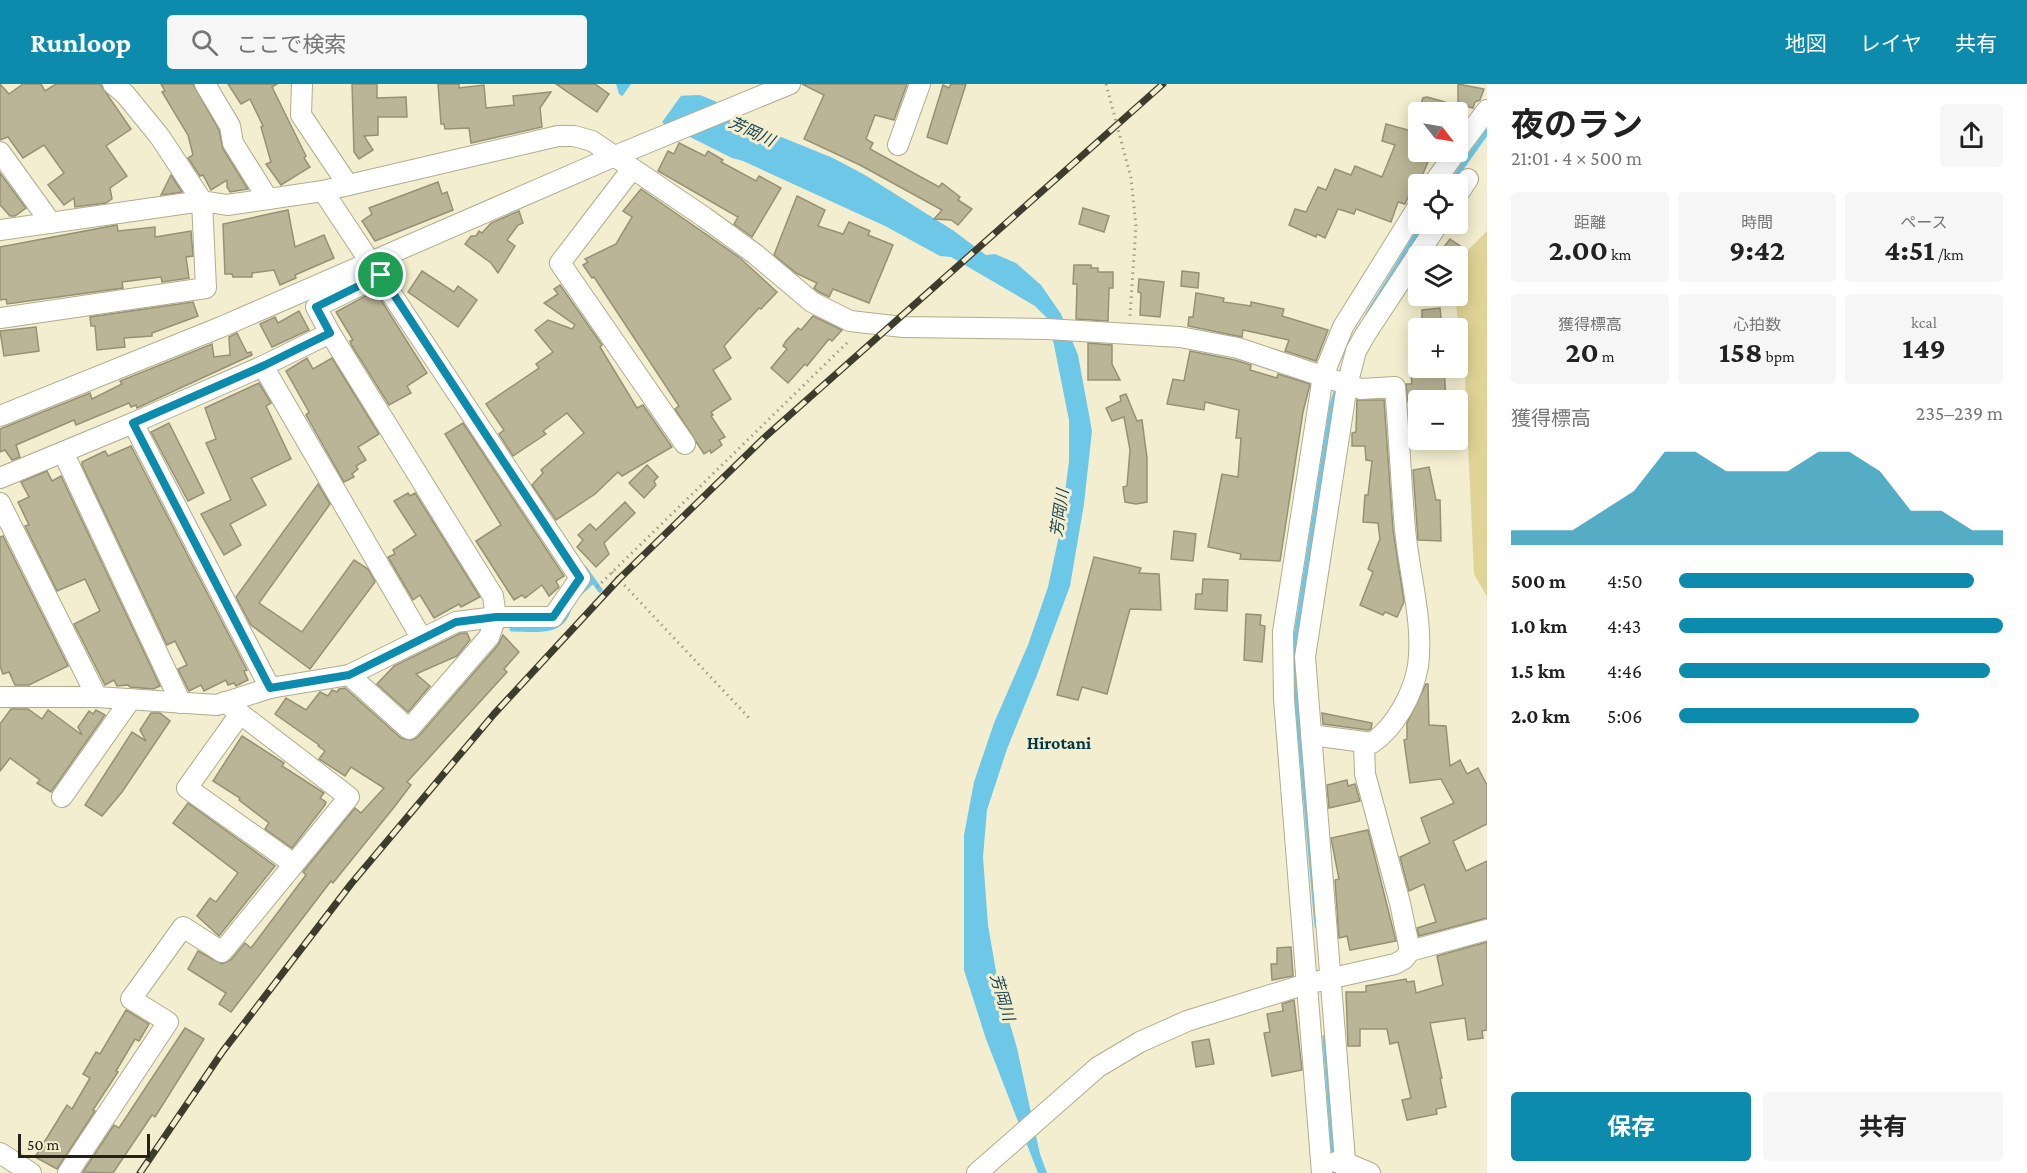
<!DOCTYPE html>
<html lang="ja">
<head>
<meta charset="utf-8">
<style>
	:root { --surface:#fff; --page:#f6f6f6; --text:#222; --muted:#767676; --accent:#0c8bac }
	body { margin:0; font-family:"Crimson Pro","Noto Sans JP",serif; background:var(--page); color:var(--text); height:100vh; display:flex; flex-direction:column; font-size:22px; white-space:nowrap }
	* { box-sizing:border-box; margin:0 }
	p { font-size:20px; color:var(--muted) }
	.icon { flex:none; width:33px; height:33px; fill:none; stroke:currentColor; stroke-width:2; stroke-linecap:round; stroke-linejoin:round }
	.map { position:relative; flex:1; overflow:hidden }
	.sheet { display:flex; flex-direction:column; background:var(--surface); width:540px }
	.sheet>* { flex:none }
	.needle { width:39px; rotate:121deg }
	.controls { position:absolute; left:1408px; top:18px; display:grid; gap:12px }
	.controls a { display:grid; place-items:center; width:60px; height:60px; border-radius:6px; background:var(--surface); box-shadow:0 3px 15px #0003; font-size:30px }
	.scale { position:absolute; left:18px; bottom:15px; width:132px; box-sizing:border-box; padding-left:6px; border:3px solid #242216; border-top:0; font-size:16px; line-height:21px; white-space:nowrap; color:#242216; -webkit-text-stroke:4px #f3eecf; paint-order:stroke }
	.pin { position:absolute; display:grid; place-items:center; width:51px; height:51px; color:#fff; margin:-26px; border:3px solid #fff; border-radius:50%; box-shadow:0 2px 6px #0007 }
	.round { display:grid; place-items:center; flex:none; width:63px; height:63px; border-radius:6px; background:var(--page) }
	.head { display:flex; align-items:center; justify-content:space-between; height:102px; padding:0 24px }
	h1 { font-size:33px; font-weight:700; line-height:45px }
	.figures { display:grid; grid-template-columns:repeat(3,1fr); gap:9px; height:102px; padding:6px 24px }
	.figures div { display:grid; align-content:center; border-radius:6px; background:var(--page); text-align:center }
	.figures b { font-size:30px; font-weight:700 }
	.figures small { font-size:16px; font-weight:400 }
	.figures p { font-size:16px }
	.chart { height:168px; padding:12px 24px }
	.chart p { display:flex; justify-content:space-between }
	.chart svg { width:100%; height:108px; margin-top:6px; fill:var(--accent); opacity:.7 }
	.button { display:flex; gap:12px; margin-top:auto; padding:12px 24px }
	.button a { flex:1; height:69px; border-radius:6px; background:var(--accent); color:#fff; font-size:24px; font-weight:700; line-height:69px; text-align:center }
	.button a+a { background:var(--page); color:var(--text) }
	ul { padding:0 24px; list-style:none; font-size:20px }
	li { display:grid; grid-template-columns:96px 72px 1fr; align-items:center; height:45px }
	li i { height:15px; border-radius:8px; background:var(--accent) }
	header { display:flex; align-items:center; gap:36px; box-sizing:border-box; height:84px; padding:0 30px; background:var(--accent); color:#fff }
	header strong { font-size:28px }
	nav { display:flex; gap:33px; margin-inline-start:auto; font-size:21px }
	.search { width:420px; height:54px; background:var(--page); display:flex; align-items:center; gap:15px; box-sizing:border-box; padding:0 21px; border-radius:6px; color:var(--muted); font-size:22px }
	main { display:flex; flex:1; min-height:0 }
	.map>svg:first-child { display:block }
	.green { fill:#dfd496 }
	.water { fill:#6dc8e7 }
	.pier { fill:#f3eecf }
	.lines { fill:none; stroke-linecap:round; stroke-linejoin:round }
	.stream { stroke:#6dc8e7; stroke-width:5 }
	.building { fill:#bab597; stroke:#969174; stroke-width:1.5 }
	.street-casing { stroke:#b1ac8e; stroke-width:22 }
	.path { stroke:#a19d86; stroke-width:3; stroke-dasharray:1.5 4.5; stroke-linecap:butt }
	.street { stroke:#fff; stroke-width:20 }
	.rail-casing { stroke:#3e3c2d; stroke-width:7 }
	.rail { stroke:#f3eecf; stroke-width:4.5; stroke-dasharray:14; stroke-linecap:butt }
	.route-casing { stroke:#fff; stroke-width:12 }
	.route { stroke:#0c8bac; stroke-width:8 }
	.labels { text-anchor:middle; stroke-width:6; stroke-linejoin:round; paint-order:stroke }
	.water-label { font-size:16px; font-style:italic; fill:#1b4452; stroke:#f3eecf }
	.quarter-label { font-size:18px; font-weight:bold; fill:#003848; stroke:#f3eecf }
</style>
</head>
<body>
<header>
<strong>Runloop</strong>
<div class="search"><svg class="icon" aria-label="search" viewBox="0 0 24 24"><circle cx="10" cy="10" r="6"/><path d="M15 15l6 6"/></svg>ここで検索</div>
<nav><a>地図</a><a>レイヤ</a><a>共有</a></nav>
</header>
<main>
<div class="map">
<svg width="1487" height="1089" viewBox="0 0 1487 1089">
	<rect width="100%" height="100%" fill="#f3eecf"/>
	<path class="green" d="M1487,147V513L1474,490L1465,294L1455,212H1458V176Z"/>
	<path class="water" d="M616,0H653L674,12L700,11L717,18L769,48L833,74L865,91L954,147L986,171L995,170L1016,179L1041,201L1061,230L1078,271L1092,347L1084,420L1070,502L1037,591L1007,665L987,726L983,773L988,841L998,899L1017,964L1040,1070L1047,1089H1038L986,955L964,886V751L974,698L994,639L1028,561L1048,503L1060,447L1069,377V336L1049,236L1035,222L951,173L940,172L885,142L743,77L732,74L666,41L619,10Z"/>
	<path class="pier" d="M631,0H659L675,9H683L660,41L621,14Z"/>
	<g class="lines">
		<g class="stream">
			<path d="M1450,100L1487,48"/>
			<path d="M1368,230L1423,140"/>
			<path d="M585,485L600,506"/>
			<path d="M579,510L593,497"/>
			<path d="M512,545C535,545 562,551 569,524"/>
			<path d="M1317,842L1293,572L1332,321L1338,301"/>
			<path d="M1325,953L1335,1089"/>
		</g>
	</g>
	<g class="building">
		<path d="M0,0L9,10L23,0H41L45,7L56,0H100L131,45L106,62L127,92L110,104L112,115L106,119L75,123L74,114L64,121L48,101L64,89L44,61L23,74L8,53L0,56Z"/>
		<path d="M161,0H193L219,46L223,65L248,105L230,108L227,103V96L211,106L203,91L200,92L188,74L193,71L188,51L162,8L165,7Z"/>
		<path d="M228,0H277L272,3L306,72L304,74L310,83L281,101L266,80L271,78L261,43L263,42L250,15L241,20Z"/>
		<path d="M352,0H377V14L406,13L407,33H378V51L364,52L373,66L359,75L354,68Z"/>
		<path d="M438,0H459V4L484,1L486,24L514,21L513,12L551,8L540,24L542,43L471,59L469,44L445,45L444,40H441Z"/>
		<path d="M556,0H595L609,10L597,28Z"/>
		<path d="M802,0H907L894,36L875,31L866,55L873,59L870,65L939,103L942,99L960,113L958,116L972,125L958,141L951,136L934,135L942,126L860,81L804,55L824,11Z"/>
		<path d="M951,0H966L947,60L927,53L943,1L949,4Z"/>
		<path d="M1458,0L1484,5L1480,16L1475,18L1473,24L1458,20Z"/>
		<path d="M1427,13L1462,23L1466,25L1465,28H1418L1423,14Z"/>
		<path d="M1386,40L1419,49V74L1428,78L1422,92L1418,91L1405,120L1398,118L1391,138L1356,125L1354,130L1338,125L1325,154L1317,150L1316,153L1289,141L1295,125L1306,128L1318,103L1326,106L1335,85L1351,91L1355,82L1382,93L1395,61L1382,57Z"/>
		<path d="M679,59L705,72L708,67L723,76L721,78L756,97L759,92L781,104L752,153L734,140L738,133L658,87L668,67L674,70Z"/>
		<path d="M0,89L26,124L15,132H10L0,121Z"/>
		<path d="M171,91L182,108L161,111Z"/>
		<path d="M438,98L442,110L447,108L453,126L375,157L362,137L372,130L369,124Z"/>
		<path d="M641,105L740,174L777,208L761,225L759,224L724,262L731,274L713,286L731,315L711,328L713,331L711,332L725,353L719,356L722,361L711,369L710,366L704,370L675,325L679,322L594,193L592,194L583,181L588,178L585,175L616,160L632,133L623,127Z"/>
		<path d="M797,112L825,126L818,142L843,150L849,138L870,147L868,151L893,161L869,219L833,205L829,213L819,208L814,204L817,199L796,189L774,171Z"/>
		<path d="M1083,124L1109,132L1104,148L1079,140Z"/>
		<path d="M288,126L295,163L324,151L334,174L295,191L296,194L280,201L274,186L252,189V193H233L232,190H225L223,140Z"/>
		<path d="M519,127L523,139L518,141L507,156L515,162L498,189L491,179L465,160L471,152H476L479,147L482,149L491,139Z"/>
		<path d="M117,141L118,147L155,143V153L191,147L193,172L186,173L189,194L162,198L161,193L122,198L123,204L7,220L6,215L0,216V163Z"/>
		<path d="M1450,155L1463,164L1457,172H1437Z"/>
		<path d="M1074,181H1091V184H1098V188H1113V204H1109L1108,237L1076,235L1077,200H1073Z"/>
		<path d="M422,187L454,208L458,202L477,216L458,243L408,208Z"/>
		<path d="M1182,187L1199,189L1198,204L1181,202Z"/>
		<path d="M1139,195L1164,198L1160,233L1140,231L1141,209L1138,208Z"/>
		<path d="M560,201L602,261L600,263L637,324L643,321L672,363L622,392L618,388L595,410L556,436L532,401L543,389L541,386L584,349L567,329L543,347L546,350L513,372L499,350L504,346L486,320L539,284L536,280L553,268L535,246L548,236L572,245L575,241L544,219L558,210L554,205Z"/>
		<path d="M1196,209L1224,214L1223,218L1251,222V218L1284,225L1282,232L1328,246L1316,277L1285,267L1289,256L1243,246L1242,253L1188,242L1189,233H1193Z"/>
		<path d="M369,210L379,213L427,289L407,302L411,309L389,321L352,262L350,257L353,256L336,228Z"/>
		<path d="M193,218L198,232L152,249V252L124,254L125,263L97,266L95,242H91L90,233Z"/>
		<path d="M1440,224L1442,244H1422V226Z"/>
		<path d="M299,227L309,246L272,263L260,240L275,233L278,239Z"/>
		<path d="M813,232L842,246L832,257L829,255L807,282L805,280L788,299L771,284L787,265L783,262L786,257L798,244L801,246Z"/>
		<path d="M36,243L39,267L4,272L0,247Z"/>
		<path d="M237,249L247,269L251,268L252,271L137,324L136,321L131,323L129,319L76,341L74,336L16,361L20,373L12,376L5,366L0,368V345L90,309L92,315L122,300L120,297L212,260L214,273L230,271L229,253Z"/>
		<path d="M1088,259L1112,261V280L1120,296H1088Z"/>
		<path d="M1190,267L1235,276L1251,281L1250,286L1277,294L1278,290L1310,300L1303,328L1280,477L1240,475L1241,470L1208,463L1222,390L1238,393L1241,354H1236L1239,326L1205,318L1204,326L1167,320L1173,295L1184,297Z"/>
		<path d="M307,274L313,285L332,274L379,350L358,363L366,376L356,382L358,385L352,390L354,393L344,398L306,331L309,328L286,287Z"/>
		<path d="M1410,284H1444L1446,316L1408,318L1406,300H1412Z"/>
		<path d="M259,299L271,319L266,322L291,375L251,394L266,421L230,440L241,461L224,471L201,430L231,416L206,359L216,355L205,324Z"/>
		<path d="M1126,310L1137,337L1142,336L1147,374V418L1136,420L1125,418L1123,403L1127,402L1130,366L1124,333L1112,337L1106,324L1121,317L1120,312Z"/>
		<path d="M1357,316H1384L1393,446L1404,518L1397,533L1385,528L1383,531L1360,521L1373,488L1368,485L1380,455L1378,439L1363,438L1365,411H1368L1372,377L1366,376L1365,362H1352V349L1356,348Z"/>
		<path d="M169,339L204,409L188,417L151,348Z"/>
		<path d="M463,339L564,492L556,497L559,503L549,512L542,501L525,514L522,511L514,516L476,457L501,441L445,350Z"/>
		<path d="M131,362L247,586L244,587L248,596L236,602L234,599L228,601L226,596L204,607L201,601L189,607L178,585L187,581L175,557L167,561L82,381V378L105,367L108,372Z"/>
		<path d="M647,381L658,393L654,397L656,401L644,414L629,399Z"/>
		<path d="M1429,383L1436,416H1440L1441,457L1418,456L1413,386Z"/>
		<path d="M47,387L52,397L61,392L160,602L153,605L130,603L128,601L117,602L114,596L105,601L74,540L100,527L85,495L57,507L25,442L29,441L18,418L29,413L21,398Z"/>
		<path d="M318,400L330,420L259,519L302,548L354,476L368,485L375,498L310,585L251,541L236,513Z"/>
		<path d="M408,409L410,412L415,409L480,513L461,523L459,520L434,534L420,511L413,516L388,473L395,470L393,466L416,451L394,417Z"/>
		<path d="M625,418L635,429L604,459L609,470L596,483L577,463L583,456L578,451L590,440L596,446Z"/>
		<path d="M1174,447L1196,450L1193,477L1171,475Z"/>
		<path d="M3,452L68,582L29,601H15L9,588L3,590L0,582V453Z"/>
		<path d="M1094,473L1141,484L1139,489L1159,490L1161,526L1130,525L1107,610L1082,603L1078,616L1057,611Z"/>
		<path d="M1203,495L1228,496L1227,527L1195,525L1196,510H1202Z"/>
		<path d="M1246,530L1261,531L1260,541L1265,542L1262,578L1244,576Z"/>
		<path d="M461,549H467L470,556L457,572L416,590L430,602L408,628L377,600L394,582Z"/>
		<path d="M503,551L519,568L504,585L507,588L407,698L411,701L395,722L333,799L331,797L231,928L219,920L226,909L188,885L198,867L222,880L231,876L245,859L251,864L306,791L303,788L355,724L361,729L384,704L351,683L345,692L319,675L325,667L318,662L319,661L275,630L286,614L306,626L320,608L328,612L332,606L337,608L339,605L345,604L401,654L412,656L418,653L498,561Z"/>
		<path d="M1426,600H1428L1429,641L1446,642L1450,682L1460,676L1467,690L1478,684L1487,701V740L1453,757L1466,787L1487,777V834L1419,852L1417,844L1436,838L1424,800L1409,807L1400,773L1430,759L1421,734L1454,719L1441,695L1410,699L1404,656L1407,655V639Z"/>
		<path d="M11,625H28L42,635L48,626L82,651L78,643L89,627L93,630L96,626L105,631L51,708L37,699L40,696L10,674L0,687V640Z"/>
		<path d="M151,629H160L170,637L122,708L102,732L85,721L132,648L146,657L140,646Z"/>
		<path d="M1322,629L1372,639L1371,645L1368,646L1323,640Z"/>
		<path d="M242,652L284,679L282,682L324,709L320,714L326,718L325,721L292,764L265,745L269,739L239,716L240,714L213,697Z"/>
		<path d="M1347,696L1348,702L1355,700L1360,717L1329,724L1327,701Z"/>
		<path d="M188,719L275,782L219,852L197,832L210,814L216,818L238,789L173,739Z"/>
		<path d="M1368,746L1396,857L1350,866L1347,852L1339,854L1335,796L1339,795L1331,754Z"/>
		<path d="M1487,858V946L1482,947L1483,954L1468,956L1465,934L1430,939L1442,994H1440L1446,1023L1436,1025L1437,1030L1407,1036L1402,1016L1411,1014L1398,958L1390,960L1387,945H1360V962H1348L1346,908H1366V902L1406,895L1407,898L1414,897L1416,909L1443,901L1437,872Z"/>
		<path d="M1291,863L1293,892L1272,896L1271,880H1277V864Z"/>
		<path d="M1294,916L1302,986L1272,992L1264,949L1270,948L1267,930L1283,927L1282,920Z"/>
		<path d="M126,926L149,940L139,957L135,955L116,987L118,988L93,1026L95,1027L57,1085L35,1073L67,1021L72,1025L90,994L83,990L96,968L100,970Z"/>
		<path d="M185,944L204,955L155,1033L152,1031L113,1089L83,1088L114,1041L119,1044Z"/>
		<path d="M1209,955L1214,980L1196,983L1192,958Z"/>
	</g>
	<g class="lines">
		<g class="street-casing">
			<g id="street">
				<path d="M205,0L230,42L233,59L268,115"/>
				<path d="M302,0L301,31L348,101"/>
				<path d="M898,61L920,0"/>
				<path d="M1458,65L1487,26"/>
				<path d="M0,68L51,139"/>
				<path d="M632,85L560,179L685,360"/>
				<path d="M1433,100L1456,68"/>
				<path d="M1458,110L1468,95"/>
				<path d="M0,146L202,117L227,121L323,107L558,52H574L592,57L704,133L755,170L812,218L850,237L903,243L1047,245L1180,253L1238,264L1361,305L1395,303C1399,350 1401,398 1405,445C1409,489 1424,539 1418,582C1413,611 1395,643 1372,659L1311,651"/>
				<path d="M0,234L206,204L202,117L160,53L125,10L113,0"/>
				<path d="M330,249L493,512L496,533L489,553L409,645L349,591"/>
				<path d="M263,282L422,555"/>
				<path d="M0,332L221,243L615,72L790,0"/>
				<path d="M133,339L263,282L330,249L316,223L381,191"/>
				<path d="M63,368L181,619"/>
				<path d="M0,394L133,339L270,604L217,621L97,613H0"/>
				<path d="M0,419L97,613"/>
				<path d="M270,604L349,591L456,538L496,533H553L580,494L323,107"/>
				<path d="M240,630L187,704L294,780"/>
				<path d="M62,713L131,615"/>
				<path d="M1410,867L1487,846"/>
				<path d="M0,1069L31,1089"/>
				<path d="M1336,1078L1346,1079L1370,1089"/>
				<path d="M68,1089L168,938L131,915L183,843L222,868L349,713L225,618"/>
				<path d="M977,1089L1098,983L1140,958L1187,937L1306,900L1395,880L1404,875L1410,867L1400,819L1365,690L1364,660"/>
				<path d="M1322,1089L1284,615L1283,548L1323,292L1343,243L1419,121"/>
				<path d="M1346,1089L1305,573L1347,301L1356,267L1365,251L1438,140"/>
			</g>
		</g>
		<g class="path">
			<path d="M1106,0L1131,94L1136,142L1130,232"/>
			<path d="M612,488L751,636"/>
			<path d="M597,503L850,256"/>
		</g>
		<use href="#street" class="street"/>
		<g class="rail-casing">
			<path id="rail" d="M140,1089L223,967L351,800L494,630L619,495L764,354L1163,0"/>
		</g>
		<use href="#rail" class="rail"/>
	</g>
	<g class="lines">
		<g class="route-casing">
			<path id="route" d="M381,191L580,494L553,533H496L456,538L349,591L270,604L133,339L263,282L330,249L316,223Z"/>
		</g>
		<use href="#route" class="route"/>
	</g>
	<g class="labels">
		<g class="water-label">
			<text transform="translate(752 47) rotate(25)" y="6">芳岡川</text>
			<text transform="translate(1059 429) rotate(-82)" y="6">芳岡川</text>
			<text transform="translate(1003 913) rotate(73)" y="6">芳岡川</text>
		</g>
		<g class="quarter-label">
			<text x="1059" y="665">Hirotani</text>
		</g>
	</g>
</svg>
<div class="controls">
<a><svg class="needle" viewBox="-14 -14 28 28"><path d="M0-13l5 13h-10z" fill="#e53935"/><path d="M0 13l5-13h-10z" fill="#767676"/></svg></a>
<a><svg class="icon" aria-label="locate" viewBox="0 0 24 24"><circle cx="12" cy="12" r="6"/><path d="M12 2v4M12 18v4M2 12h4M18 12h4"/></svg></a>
<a><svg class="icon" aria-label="layers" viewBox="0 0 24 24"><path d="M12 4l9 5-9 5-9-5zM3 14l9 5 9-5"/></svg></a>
<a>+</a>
<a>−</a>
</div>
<div class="scale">50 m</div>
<div class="pin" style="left:381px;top:191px;background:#1e9e55"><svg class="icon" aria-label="arrive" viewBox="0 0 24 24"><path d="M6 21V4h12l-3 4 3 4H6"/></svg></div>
</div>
<section class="sheet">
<div class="head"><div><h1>夜のラン</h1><p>21:01 · 4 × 500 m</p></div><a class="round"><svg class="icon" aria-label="share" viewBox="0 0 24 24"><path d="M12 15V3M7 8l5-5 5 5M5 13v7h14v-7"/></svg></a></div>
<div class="figures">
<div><p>距離</p><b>2.00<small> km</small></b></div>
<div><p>時間</p><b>9:42</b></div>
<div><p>ペース</p><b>4:51<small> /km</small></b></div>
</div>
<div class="figures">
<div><p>獲得標高</p><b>20<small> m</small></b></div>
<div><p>心拍数</p><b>158<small> bpm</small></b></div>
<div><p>kcal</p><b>149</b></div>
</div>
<div class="chart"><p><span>獲得標高</span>235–239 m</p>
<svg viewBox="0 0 160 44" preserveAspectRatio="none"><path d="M0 44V38L10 38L20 38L30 30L40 22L50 6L60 6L70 14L80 14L90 14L100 6L110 6L120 14L130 30L140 30L150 38L160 38V44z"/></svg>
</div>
<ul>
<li><b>500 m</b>4:50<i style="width:91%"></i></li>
<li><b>1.0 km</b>4:43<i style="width:100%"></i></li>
<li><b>1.5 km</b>4:46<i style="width:96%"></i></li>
<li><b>2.0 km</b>5:06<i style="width:74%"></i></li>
</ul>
<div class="button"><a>保存</a><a>共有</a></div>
</section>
</main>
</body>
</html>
